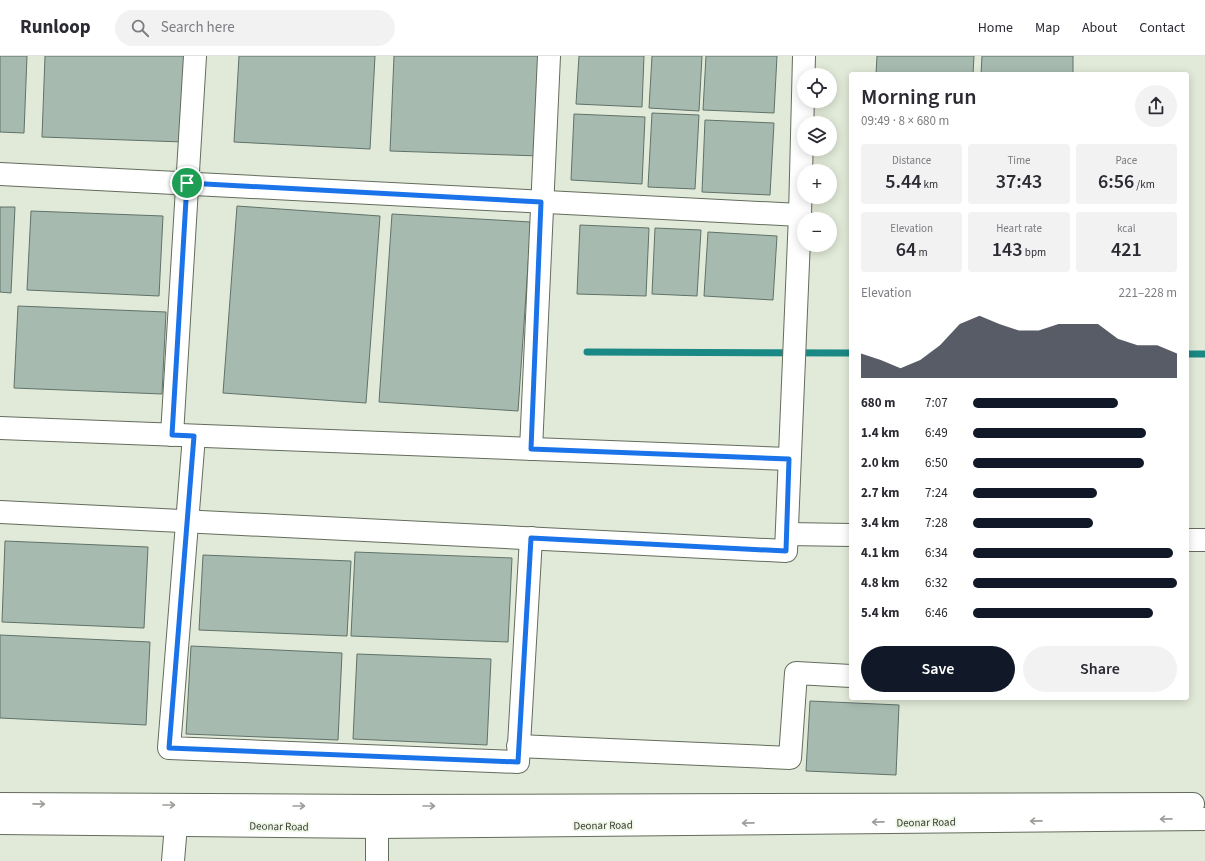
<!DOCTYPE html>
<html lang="en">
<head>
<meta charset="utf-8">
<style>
	:root { --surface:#fff; --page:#f2f2f3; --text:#2b2b33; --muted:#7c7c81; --line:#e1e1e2; --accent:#111827 }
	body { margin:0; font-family:"Source Sans 3",sans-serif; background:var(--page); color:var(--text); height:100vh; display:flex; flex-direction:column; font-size:15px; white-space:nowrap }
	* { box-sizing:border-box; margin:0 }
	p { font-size:13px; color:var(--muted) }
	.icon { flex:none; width:22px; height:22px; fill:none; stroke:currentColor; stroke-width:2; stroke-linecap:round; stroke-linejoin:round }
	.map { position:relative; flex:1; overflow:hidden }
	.details { position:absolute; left:849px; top:16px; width:340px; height:628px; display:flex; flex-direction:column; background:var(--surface); border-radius:4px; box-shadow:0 2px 10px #0003 }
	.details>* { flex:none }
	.controls { position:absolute; left:797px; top:12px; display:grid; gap:8px }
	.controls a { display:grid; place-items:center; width:40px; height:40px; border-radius:50%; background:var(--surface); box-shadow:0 2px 10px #0003; font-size:20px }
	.pin { position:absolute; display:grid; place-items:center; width:34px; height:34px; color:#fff; margin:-17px; border:2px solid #fff; border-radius:50%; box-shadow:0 1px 4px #0007 }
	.round { display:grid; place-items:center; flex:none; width:42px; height:42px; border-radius:21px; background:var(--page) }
	.overview { display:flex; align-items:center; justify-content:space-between; height:68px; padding:0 12px }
	h1 { font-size:22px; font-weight:600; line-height:30px }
	.metrics { display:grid; grid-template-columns:repeat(3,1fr); gap:6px; height:68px; padding:4px 12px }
	.metrics div { display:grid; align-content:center; border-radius:4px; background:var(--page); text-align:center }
	.metrics b { font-size:20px; font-weight:600 }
	.metrics small { font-size:11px; font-weight:400 }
	.metrics p { font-size:11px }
	.chart { height:112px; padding:8px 12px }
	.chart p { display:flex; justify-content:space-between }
	.chart svg { width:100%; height:72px; margin-top:4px; fill:var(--accent); opacity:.7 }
	.button { display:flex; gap:8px; margin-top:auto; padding:8px 12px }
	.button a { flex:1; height:46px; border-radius:24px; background:var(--accent); color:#fff; font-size:16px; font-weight:600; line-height:46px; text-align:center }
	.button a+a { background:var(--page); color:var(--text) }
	ul { padding:0 12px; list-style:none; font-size:13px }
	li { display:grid; grid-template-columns:64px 48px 1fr; align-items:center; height:30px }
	li i { height:10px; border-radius:5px; background:var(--accent) }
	header { display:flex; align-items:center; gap:24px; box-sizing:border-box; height:56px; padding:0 20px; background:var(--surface); border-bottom:1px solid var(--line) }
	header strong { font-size:19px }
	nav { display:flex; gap:22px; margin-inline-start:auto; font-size:14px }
	.search { width:280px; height:36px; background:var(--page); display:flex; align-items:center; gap:10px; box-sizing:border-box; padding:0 14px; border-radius:22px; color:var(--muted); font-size:15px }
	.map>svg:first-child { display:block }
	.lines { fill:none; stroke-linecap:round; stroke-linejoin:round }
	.stream { stroke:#1a8884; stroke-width:7 }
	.building { fill:#a7bab0; stroke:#607268 }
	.minor-casing { stroke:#646c5c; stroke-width:24 }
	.minor { stroke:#fff; stroke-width:22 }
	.oneway { stroke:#9c9e9a }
	.route-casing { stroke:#fff; stroke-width:8 }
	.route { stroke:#1a73e8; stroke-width:5 }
	.labels { text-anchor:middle; stroke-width:3.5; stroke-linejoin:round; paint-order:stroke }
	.street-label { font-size:11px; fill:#393c35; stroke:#eef7e5 }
</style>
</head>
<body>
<header>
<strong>Runloop</strong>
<div class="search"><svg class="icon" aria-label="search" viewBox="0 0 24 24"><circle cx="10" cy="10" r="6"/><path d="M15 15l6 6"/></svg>Search here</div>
<nav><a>Home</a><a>Map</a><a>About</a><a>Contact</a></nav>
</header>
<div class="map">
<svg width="1205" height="805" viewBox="0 0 1205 805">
	<rect width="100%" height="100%" fill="#e1ead8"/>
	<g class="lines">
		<g class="stream">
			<path d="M587,296L851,297"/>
			<path d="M1187,298H1205"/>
		</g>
	</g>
	<g class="building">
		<path d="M0,0H27L24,77L0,76Z"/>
		<path d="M45,0H187L183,86L42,81Z"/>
		<path d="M239,0H375L370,93L234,86Z"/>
		<path d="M394,0H544L540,100L390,95Z"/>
		<path d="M579,0H644L642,51L576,48Z"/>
		<path d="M652,0H702L699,55L649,52Z"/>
		<path d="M706,0H777L774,57L703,54Z"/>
		<path d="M877,0H974L973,18H876Z"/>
		<path d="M982,0H1073V18H981Z"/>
		<path d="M652,57L699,59L695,133L648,131Z"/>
		<path d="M574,58L645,61L642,128L571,124Z"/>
		<path d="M705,64L774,67L770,139L702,136Z"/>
		<path d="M237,150L380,160L366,347L223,337Z"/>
		<path d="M0,151H15L11,237L0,236Z"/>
		<path d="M31,155L163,160L159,240L27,234Z"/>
		<path d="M392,158L531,166L518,355L379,346Z"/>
		<path d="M580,169L649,172L646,240L577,238Z"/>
		<path d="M655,172L701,174L697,240L652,238Z"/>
		<path d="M708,176L777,180L773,244L704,240Z"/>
		<path d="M18,250L166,256L162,338L14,332Z"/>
		<path d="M5,485L148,491L144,572L2,566Z"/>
		<path d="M355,496L512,502L508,586L351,580Z"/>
		<path d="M203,499L351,505L347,580L199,574Z"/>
		<path d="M0,579L150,586L146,669L0,662Z"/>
		<path d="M191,590L342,597L338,684L186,678Z"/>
		<path d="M357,598L491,603L487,689L353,683Z"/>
		<path d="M810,645L899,649L896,719L806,715Z"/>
	</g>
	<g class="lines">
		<g class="minor-casing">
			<g id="minor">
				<path d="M0,118L800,159"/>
				<path d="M0,372L789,403"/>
				<path d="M172,379L195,0"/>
				<path d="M194,380L169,692L518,706L531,482"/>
				<path d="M531,393L549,0"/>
				<path d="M0,456L786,495L800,159L804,0"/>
				<path d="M787,478L851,479"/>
				<path d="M1187,484H1205"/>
				<path d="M518,690L790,702L796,617L851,620"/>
				<path d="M0,748L377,750L1193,748"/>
				<path d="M377,756V805"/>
				<path d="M0,767L377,771L1205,763"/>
				<path d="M173,805L176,769"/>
			</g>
		</g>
		<use href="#minor" class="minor"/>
	</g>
	<defs><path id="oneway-shaft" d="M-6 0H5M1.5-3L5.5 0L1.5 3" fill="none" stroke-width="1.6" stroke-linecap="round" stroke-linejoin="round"/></defs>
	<g class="oneway">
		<use href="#oneway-shaft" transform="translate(39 748) rotate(1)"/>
		<use href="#oneway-shaft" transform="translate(169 749)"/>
		<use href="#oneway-shaft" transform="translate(299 750)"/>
		<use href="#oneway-shaft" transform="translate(429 750)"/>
		<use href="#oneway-shaft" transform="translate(1166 763) rotate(179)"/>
		<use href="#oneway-shaft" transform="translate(1036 765) rotate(179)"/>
		<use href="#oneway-shaft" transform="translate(878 766) rotate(179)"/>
		<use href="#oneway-shaft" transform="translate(748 767) rotate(179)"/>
	</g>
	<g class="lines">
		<g class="route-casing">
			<path id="route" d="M187,127L541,146L531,393L789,403L786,495L531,482L518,706L169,692L194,380L172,379Z"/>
		</g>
		<use href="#route" class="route"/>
	</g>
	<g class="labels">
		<g class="street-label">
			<text transform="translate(926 766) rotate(-1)" y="4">Deonar Road</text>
			<text transform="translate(603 769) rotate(-1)" y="4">Deonar Road</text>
			<text transform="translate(279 770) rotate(1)" y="4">Deonar Road</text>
		</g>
	</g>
</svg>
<div class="controls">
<a><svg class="icon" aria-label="locate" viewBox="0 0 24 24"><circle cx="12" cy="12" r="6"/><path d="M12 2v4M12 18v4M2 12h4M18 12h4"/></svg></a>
<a><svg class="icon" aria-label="layers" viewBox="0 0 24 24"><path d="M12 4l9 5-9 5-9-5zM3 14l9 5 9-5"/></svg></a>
<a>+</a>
<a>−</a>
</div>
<div class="pin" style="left:187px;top:127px;background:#1e9e55"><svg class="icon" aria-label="arrive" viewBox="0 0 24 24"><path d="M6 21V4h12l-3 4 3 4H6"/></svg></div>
<section class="details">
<div class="overview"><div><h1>Morning run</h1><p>09:49 · 8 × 680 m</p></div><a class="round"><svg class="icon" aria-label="share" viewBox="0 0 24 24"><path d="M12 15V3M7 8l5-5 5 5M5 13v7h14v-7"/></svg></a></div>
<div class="metrics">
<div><p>Distance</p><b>5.44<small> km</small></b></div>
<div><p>Time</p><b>37:43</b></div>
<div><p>Pace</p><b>6:56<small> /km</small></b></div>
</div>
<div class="metrics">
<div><p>Elevation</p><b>64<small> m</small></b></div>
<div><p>Heart rate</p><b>143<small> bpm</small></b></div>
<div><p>kcal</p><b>421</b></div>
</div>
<div class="chart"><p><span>Elevation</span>221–228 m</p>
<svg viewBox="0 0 160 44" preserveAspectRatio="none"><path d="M0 44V29L10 33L20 38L30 33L40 24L50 11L60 6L70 11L80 15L90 15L100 11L110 11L120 11L130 20L140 24L150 24L160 29V44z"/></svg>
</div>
<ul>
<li><b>680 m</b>7:07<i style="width:71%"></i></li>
<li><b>1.4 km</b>6:49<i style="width:85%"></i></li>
<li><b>2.0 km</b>6:50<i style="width:84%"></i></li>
<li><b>2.7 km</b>7:24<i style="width:61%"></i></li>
<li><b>3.4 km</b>7:28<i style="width:59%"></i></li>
<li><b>4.1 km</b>6:34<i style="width:98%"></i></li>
<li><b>4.8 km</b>6:32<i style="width:100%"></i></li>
<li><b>5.4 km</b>6:46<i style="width:88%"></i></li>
</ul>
<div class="button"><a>Save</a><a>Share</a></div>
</section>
</div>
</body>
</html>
